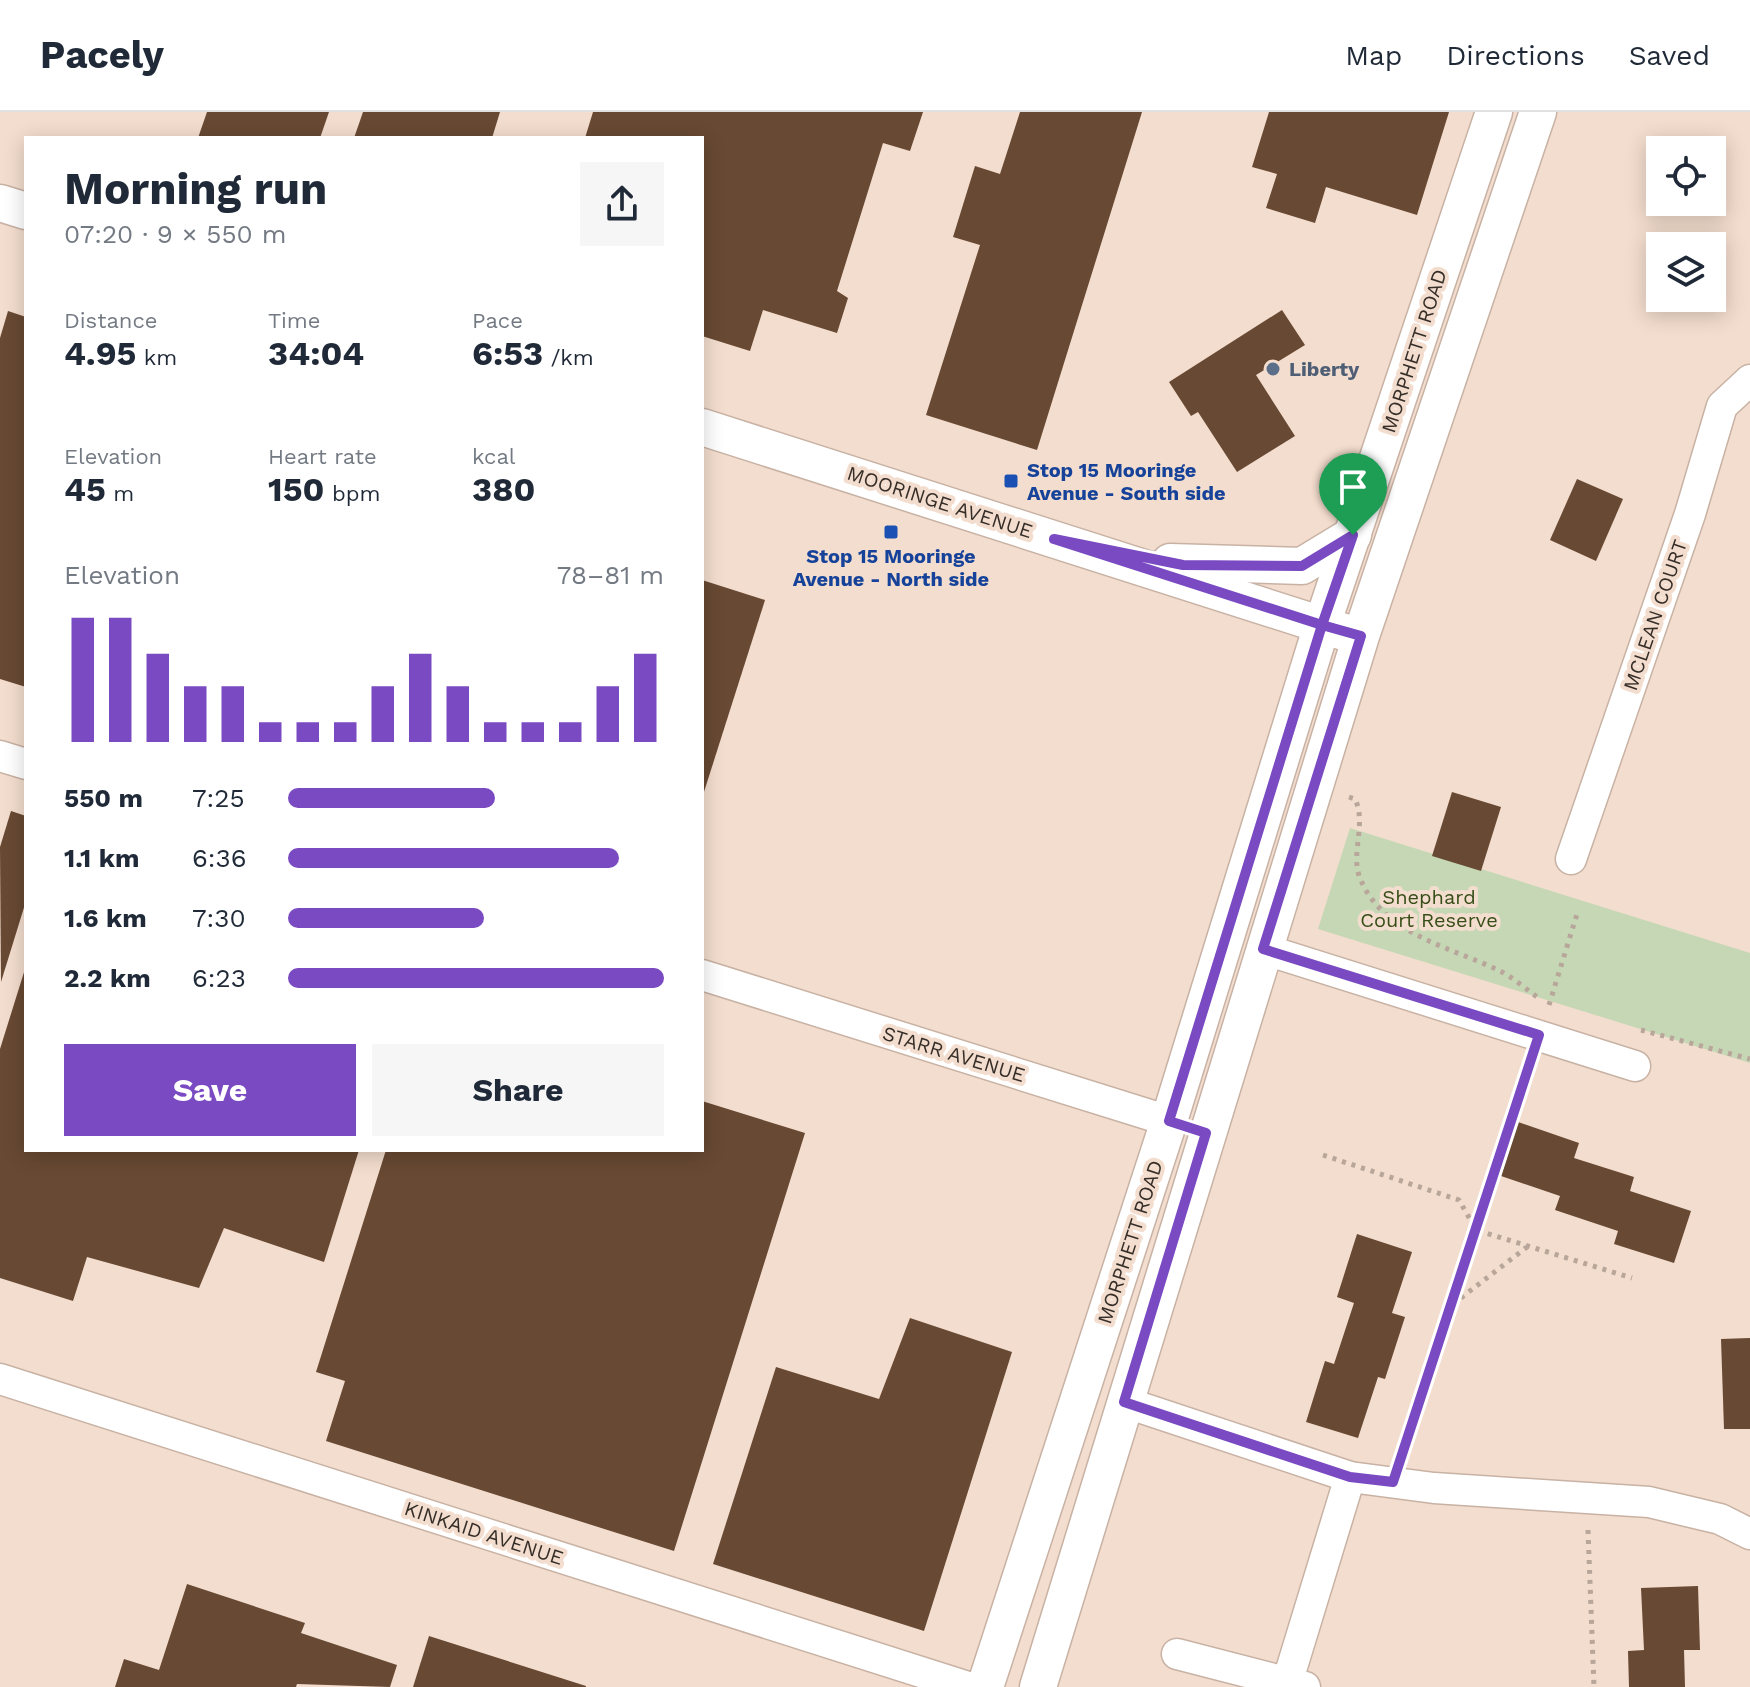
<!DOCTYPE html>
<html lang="en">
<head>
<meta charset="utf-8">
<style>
	:root { --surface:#fff; --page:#f6f6f7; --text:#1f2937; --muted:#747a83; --line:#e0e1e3; --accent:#794ac2 }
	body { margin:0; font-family:"Work Sans",sans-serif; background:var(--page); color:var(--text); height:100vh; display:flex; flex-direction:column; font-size:30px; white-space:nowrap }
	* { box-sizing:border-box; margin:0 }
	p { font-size:26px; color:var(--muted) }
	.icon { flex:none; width:44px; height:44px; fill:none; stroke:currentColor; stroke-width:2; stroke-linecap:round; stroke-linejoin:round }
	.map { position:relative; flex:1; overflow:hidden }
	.panel { position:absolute; left:24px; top:24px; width:680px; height:1016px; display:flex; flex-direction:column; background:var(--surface); border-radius:0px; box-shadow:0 4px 20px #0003 }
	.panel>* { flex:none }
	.tools { position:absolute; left:1646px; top:24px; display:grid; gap:16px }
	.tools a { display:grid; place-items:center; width:80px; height:80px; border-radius:0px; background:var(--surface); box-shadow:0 4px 20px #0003; font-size:40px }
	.pin { position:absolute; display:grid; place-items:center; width:68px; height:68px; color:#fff; margin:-82px -34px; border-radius:50% 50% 50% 0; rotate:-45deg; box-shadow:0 0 8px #0007 }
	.pin .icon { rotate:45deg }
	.round { display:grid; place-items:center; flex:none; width:84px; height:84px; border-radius:0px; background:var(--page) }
	.summary { display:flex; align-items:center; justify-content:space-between; height:136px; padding:0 40px }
	h1 { font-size:44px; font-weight:700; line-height:60px }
	.figures { display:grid; grid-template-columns:repeat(3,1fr); gap:12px; height:136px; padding:8px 40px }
	.figures div { display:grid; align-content:center }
	.figures b { font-size:34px; font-weight:700 }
	.figures small { font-size:22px; font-weight:400 }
	.figures p { font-size:22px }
	.chart { height:224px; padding:16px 40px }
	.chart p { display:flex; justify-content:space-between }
	.chart svg { width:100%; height:144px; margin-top:8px; stroke:var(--accent); stroke-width:6 }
	.button { display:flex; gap:16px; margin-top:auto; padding:16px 40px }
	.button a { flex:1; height:92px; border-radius:0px; background:var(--accent); color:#fff; font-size:32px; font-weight:700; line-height:92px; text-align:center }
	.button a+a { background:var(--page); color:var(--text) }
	ul { padding:0 40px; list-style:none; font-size:26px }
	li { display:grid; grid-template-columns:128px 96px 1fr; align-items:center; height:60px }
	li i { height:20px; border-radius:10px; background:var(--accent) }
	header { display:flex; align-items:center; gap:48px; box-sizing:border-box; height:112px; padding:0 40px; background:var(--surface); border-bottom:2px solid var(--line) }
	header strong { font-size:38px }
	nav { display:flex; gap:44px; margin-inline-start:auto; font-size:28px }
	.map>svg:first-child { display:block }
	.green { fill:#c6d7b5 }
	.building { fill:#684933 }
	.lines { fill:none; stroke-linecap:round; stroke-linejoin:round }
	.minor-casing { stroke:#c8b2a4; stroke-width:33 }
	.tertiary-casing { stroke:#c8b2a4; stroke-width:39 }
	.path { stroke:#b8a69a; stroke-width:5; stroke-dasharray:4 6; stroke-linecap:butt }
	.minor { stroke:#fff; stroke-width:30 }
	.tertiary { stroke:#fff; stroke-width:36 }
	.route-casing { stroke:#fff; stroke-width:16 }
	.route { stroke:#794ac2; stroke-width:10 }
	.service-dot { fill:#5c6f8a; stroke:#f3ddce; stroke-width:3 }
	.transit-dot { fill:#1a4fb4; stroke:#f3ddce; stroke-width:3 }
	.labels { text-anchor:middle; stroke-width:8; stroke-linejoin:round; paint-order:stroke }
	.street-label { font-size:20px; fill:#352d27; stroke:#f3ddce }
	.service-label { font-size:20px; font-weight:bold; fill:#4e5e75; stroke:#f3ddce; text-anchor:start }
	.transit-label { font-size:20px; font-weight:bold; fill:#164399; stroke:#f3ddce; text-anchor:start }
	.park-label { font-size:20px; fill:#364d17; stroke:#f3ddce }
</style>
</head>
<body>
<header>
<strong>Pacely</strong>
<nav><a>Map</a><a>Directions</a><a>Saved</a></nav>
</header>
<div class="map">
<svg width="1750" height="1575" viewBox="0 0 1750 1575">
	<rect width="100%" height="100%" fill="#f3ddce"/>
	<path class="green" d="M1350,716L1750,841V951L1318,817Z"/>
	<g class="building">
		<path d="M207,0H329L320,26H198Z"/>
		<path d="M363,0H500L492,26H354Z"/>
		<path d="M593,0H923L910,39L883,31L837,179L848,186L837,221L763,198L750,239L702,224V26H585Z"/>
		<path d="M1020,0H1142L1037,338L926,303L980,133L953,125L975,54L1000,62Z"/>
		<path d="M1269,0H1449L1417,103L1326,75L1315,111L1266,96L1277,62L1252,55Z"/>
		<path d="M1282,198L1305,233L1256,263L1295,324L1237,360L1198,300L1191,304L1169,270Z"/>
		<path d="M8,199L26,205V575L0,567V226Z"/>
		<path d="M1577,367L1623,387L1596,449L1550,428Z"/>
		<path d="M702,468L765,488L703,683H702Z"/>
		<path d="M1452,680L1501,695L1481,759L1432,744Z"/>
		<path d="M11,699L26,704V789L1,870L0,735Z"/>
		<path d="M25,857L26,1038H359L324,1150L224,1116L199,1176L87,1145L73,1189L0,1166V937Z"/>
		<path d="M702,989L805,1021L674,1439L326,1329L345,1269L316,1260L386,1038H702Z"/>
		<path d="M1518,1010L1579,1031L1574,1046L1634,1065L1630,1079L1691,1099L1674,1151L1614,1132L1618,1119L1555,1098L1560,1084L1501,1064Z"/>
		<path d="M1357,1122L1412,1140L1392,1201L1405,1205L1385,1267L1378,1265L1358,1326L1306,1310L1325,1249L1334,1252L1354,1191L1337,1185Z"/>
		<path d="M910,1206L1012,1240L924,1519L713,1452L776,1255L879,1287Z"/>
		<path d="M1750,1226V1317H1724L1721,1227Z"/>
		<path d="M187,1472L305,1511L301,1521L397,1553L390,1575L297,1572L296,1575H115L124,1547L159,1558Z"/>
		<path d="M1698,1474L1700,1538H1684L1685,1575H1629L1628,1539L1644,1538L1641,1476Z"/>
		<path d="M429,1524L586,1574V1575H413Z"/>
	</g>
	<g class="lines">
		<g class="minor-casing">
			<g id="minor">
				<path d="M0,644L26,652"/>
				<path d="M1571,747L1690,402L1722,294L1750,268"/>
				<path d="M1263,837L1635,954"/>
				<path d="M702,863L1169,1009"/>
				<path d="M0,1267L968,1575"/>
				<path d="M1124,1290L1350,1365L1434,1376L1649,1390L1720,1407L1750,1422"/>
				<path d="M1177,1542L1305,1575"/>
				<path d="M1288,1568L1350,1365"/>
			</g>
		</g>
		<g class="tertiary-casing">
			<g id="tertiary">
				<path d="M0,91L26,99"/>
				<path d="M702,315L1344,520"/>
				<path d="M1170,450L1302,454L1353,423"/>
				<path d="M985,1575L1169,1009L1322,513L1494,0"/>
				<path d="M1038,1575L1361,524L1538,0"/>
			</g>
		</g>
		<g class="path">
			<path d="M1349,685L1355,687C1367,712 1350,742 1360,766C1382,822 1451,835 1500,859C1514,866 1527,878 1540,887"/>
			<path d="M1549,893L1577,802"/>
			<path d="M1641,918L1750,947"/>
			<path d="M1323,1043L1459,1088L1476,1118L1632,1166"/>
			<path d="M1453,1192L1527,1135"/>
			<path d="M1402,1341L1529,956"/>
			<path d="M1588,1418L1594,1575"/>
		</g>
		<use href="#minor" class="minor"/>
		<use href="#tertiary" class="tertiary"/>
	</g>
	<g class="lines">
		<g class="route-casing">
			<path id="route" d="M1353,423L1302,454L1183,453L1054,427L1322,513L1169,1009L1206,1021L1124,1290L1350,1365L1393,1370L1539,923L1263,837L1361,524L1322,513L1353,423"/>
		</g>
		<use href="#route" class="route"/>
	</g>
	<circle class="service-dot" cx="1273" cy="257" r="8"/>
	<g class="transit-dot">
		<rect x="1003" y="361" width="16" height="16" rx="4"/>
		<rect x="883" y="412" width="16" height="16" rx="4"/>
	</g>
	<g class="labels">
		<g class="street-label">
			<text transform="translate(1414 239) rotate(-72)" y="7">MORPHETT ROAD</text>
			<text transform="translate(940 390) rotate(18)" y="7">MOORINGE AVENUE</text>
			<text transform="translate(1655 503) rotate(-71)" y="7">MCLEAN COURT</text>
			<text transform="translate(954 942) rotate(17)" y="7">STARR AVENUE</text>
			<text transform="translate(1130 1130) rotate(-72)" y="7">MORPHETT ROAD</text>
			<text transform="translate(484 1421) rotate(18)" y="7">KINKAID AVENUE</text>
		</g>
		<g class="service-label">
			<text x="1289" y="264">Liberty</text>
		</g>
		<g class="transit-label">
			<text x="1027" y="365">Stop 15 Mooringe<tspan x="1027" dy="23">Avenue - South side</tspan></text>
			<text x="891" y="451" text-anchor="middle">Stop 15 Mooringe<tspan x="891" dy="23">Avenue - North side</tspan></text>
		</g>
		<g class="park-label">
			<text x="1429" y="792">Shephard<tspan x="1429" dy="23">Court Reserve</tspan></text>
		</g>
	</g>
</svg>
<div class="tools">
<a><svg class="icon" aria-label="locate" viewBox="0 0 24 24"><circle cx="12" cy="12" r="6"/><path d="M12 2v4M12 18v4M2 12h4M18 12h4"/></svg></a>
<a><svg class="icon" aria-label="layers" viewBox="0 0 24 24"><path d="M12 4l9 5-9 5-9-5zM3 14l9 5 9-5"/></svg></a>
</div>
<div class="pin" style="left:1353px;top:423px;background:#1e9e55"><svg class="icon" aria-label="arrive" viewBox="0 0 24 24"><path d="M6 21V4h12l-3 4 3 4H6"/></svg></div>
<section class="panel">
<div class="summary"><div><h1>Morning run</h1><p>07:20 · 9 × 550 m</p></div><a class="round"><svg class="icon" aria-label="share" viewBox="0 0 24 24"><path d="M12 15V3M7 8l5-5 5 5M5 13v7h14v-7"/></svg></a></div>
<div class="figures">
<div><p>Distance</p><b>4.95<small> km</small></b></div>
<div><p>Time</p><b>34:04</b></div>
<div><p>Pace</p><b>6:53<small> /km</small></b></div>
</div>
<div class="figures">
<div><p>Elevation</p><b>45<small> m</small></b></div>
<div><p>Heart rate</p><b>150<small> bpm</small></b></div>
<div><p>kcal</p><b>380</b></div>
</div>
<div class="chart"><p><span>Elevation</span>78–81 m</p>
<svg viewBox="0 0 160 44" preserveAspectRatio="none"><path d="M5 44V6M15 44V6M25 44V17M35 44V27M45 44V27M55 44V38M65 44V38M75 44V38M85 44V27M95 44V17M105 44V27M115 44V38M125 44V38M135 44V38M145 44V27M155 44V17"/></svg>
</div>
<ul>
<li><b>550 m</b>7:25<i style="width:55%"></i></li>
<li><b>1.1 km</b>6:36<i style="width:88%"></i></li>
<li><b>1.6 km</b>7:30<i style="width:52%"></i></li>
<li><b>2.2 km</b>6:23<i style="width:100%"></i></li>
</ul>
<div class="button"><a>Save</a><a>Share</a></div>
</section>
</div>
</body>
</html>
